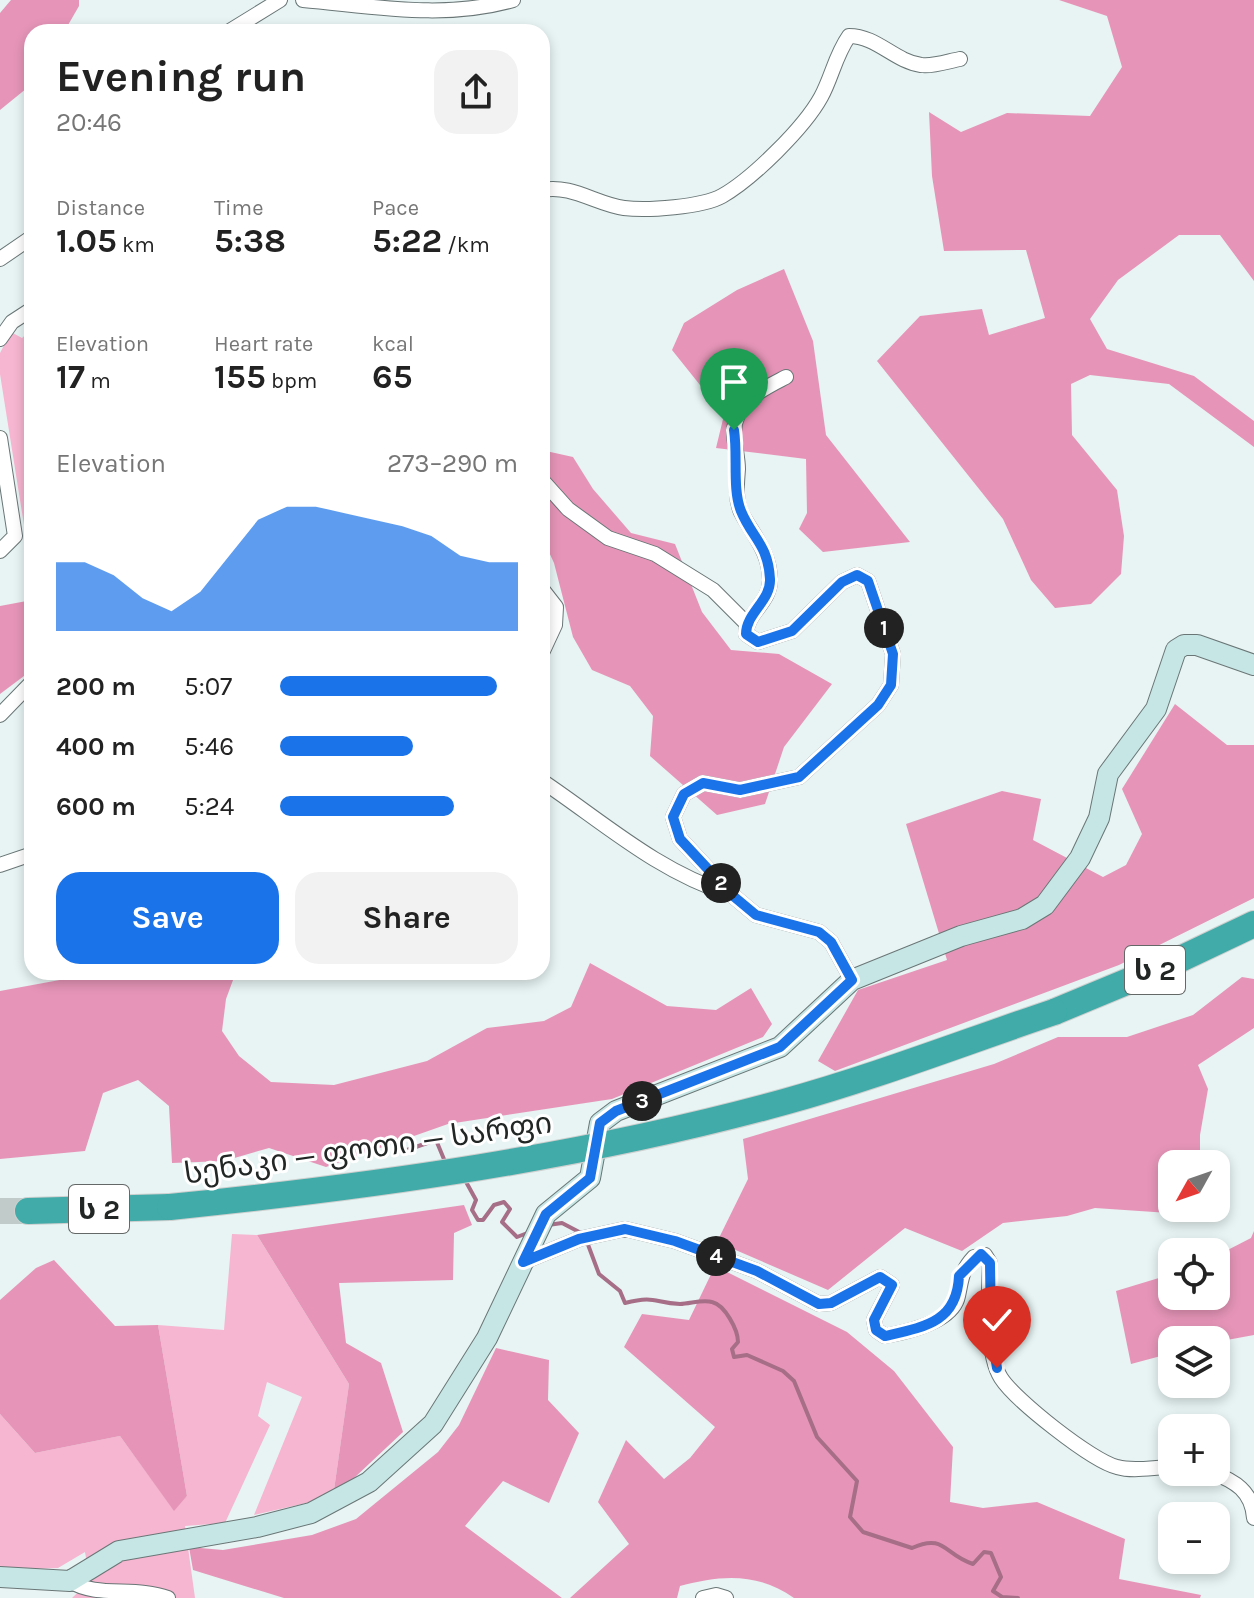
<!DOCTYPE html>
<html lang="en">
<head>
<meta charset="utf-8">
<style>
	:root { --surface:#fff; --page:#f2f2f2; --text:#222; --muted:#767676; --accent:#1a73e8 }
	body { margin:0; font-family:Karla,"Noto Sans Georgian",sans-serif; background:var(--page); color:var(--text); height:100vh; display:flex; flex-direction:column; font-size:30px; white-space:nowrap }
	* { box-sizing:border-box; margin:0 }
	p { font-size:26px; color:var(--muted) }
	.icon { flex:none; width:44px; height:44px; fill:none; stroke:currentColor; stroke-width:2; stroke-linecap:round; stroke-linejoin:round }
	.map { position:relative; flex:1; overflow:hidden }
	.panel { position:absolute; left:24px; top:24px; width:526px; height:956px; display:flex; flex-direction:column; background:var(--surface); border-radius:24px; box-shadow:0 4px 12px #0003 }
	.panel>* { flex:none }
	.needle { width:52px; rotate:230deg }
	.fabs { position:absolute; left:1158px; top:1150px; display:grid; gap:16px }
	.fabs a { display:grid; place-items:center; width:72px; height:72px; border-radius:16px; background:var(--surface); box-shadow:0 4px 12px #0003; font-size:40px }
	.pin { position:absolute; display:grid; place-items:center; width:68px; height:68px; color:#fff; margin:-82px -34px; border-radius:50% 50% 50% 0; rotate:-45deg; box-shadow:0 0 8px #0007 }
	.pin .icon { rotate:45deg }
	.km { position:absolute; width:40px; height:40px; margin:-20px; border-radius:50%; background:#222; color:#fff; font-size:22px; line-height:40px; text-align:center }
	.round { display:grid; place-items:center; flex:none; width:84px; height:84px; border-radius:24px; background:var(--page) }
	.summary { display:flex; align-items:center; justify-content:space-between; height:136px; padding:0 32px }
	h1 { font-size:44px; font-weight:700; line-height:60px }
	.metrics { display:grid; grid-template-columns:repeat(3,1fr); gap:12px; height:136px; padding:8px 32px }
	.metrics div { display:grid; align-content:center }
	.metrics b { font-size:34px; font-weight:700 }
	.metrics small { font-size:22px; font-weight:400 }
	.metrics p { font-size:22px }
	.chart { height:224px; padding:16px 32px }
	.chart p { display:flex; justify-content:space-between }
	.chart svg { width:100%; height:144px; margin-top:8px; fill:var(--accent); opacity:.7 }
	.button { display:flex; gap:16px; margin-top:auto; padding:16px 32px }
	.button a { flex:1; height:92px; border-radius:24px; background:var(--accent); color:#fff; font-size:32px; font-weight:700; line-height:92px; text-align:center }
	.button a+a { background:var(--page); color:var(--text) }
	ul { padding:0 32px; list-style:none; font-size:26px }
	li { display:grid; grid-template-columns:128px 96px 1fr; align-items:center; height:60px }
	li i { height:20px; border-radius:10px; background:var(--accent) }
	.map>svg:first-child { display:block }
	.green { fill:#f6b5d0 }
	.forest { fill:#e695b8 }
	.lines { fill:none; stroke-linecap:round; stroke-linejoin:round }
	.stream { stroke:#a66e87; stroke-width:4 }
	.highway-tunnel { stroke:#c0cbca; stroke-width:26; stroke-dasharray:26 13; stroke-linecap:butt }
	.street-casing { stroke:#6a7676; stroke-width:16 }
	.secondary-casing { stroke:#6a7676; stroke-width:22 }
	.highway-casing { stroke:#cecfcf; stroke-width:28 }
	.street { stroke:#fff; stroke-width:14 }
	.secondary { stroke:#c6e6e5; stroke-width:20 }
	.highway { stroke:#40aba8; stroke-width:26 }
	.highway-bridge-casing { stroke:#cecfcf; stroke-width:28; stroke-linecap:butt }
	.highway-bridge { stroke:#40aba8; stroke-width:26 }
	.route-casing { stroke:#fff; stroke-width:16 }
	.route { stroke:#1a73e8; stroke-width:10 }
	.labels { text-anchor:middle; stroke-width:6; stroke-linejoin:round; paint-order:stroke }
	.shield { fill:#fff; stroke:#646867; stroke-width:2 }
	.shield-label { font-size:28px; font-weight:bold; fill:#222726 }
	.street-label { font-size:30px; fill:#222726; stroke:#fff }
</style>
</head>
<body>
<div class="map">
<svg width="1254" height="1598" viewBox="0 0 1254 1598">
	<rect width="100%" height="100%" fill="#e7f4f3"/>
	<g class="green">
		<path d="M32,329V547L27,544L0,374V353L11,332L22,338Z"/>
		<path d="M232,1234L257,1235L349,1384L334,1490L315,1501L254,1515L302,1397L267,1382L258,1416L270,1425L225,1523L185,1526L195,1598H72L90,1581L85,1552L58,1568L0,1570V1414L35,1453L120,1436L174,1510L187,1496L158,1325L224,1330Z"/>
	</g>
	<g class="forest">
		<path d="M11,0H79V6L64,32H32V84L0,110V13Z"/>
		<path d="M1059,0H1254V281L1220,235H1179L1118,280L1090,319L1107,349L1194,376L1254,421V447L1169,384L1090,375L1071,384L1072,435L1117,490L1124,536L1121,574L1091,604L1055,608L1031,580L1003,519L877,361L920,316L982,309L989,335L1045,318L1026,250L944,251L932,176L929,112L961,132L1007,113L1090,116L1122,67L1107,16Z"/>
		<path d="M784,269L813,341L826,435L910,542L823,552L799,529L807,513L806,459L716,448L724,415L672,350L684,323L737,290Z"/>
		<path d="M546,451L573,457L593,489L631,533L675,544L702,612L731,650L779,654L832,684L784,747L765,804L717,815L650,756L653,716L630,686L592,670L573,637L554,563L542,537V461Z"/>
		<path d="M32,600V670L0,694V606Z"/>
		<path d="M1175,704L1227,745H1254V898L1119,965L835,1071L818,1061L858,990L947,960L906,824L1002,791L1041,799L1033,840L1103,877L1126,865L1142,834L1122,789Z"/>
		<path d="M590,963L667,1006L716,1010L751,988L772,1024L763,1037L612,1099L448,1124L326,1167L269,1148L224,1161L172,1163L169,1106L138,1080L103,1093L85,1151L0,1159V991L103,972H236L226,999L222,1031L239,1056L271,1082L334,1085L427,1061L487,1028L544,1021L571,1007Z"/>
		<path d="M1242,977L1254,979V1028L1198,1065L1208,1089L1200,1135V1164H1172V1208H1176L1169,1213L1095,1208L1067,1216L1003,1223L962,1251L905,1228L828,1290L717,1242L748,1179L743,1139L994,1064L1058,1037H1127L1193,1015Z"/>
		<path d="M464,1205L472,1225L454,1233L453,1280L339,1283L346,1343L381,1363L403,1432L353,1479L334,1490L349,1384L257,1235Z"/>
		<path d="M1254,1231V1335L1216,1342L1172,1340V1353L1131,1364L1116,1291L1172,1274V1296H1216V1256L1251,1238Z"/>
		<path d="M54,1260L115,1326L158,1325L187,1496L174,1511L120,1436L35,1453L0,1414V1300L36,1268Z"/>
		<path d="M715,1266L847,1332L894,1371L953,1447L950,1502L983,1508L1037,1502L1125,1539L1119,1579L1201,1595L1200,1598H794C757,1572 721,1575 680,1586L677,1598H570L629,1544L598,1502L626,1440L664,1479L690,1458L715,1427L624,1347L642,1314L689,1320Z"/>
		<path d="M496,1348L549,1360L548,1400L579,1433L549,1503L503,1481L465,1526L562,1598H284L193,1570L189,1547L223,1550L312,1535L356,1519L438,1452L459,1425Z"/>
	</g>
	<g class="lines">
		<g class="stream">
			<path d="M404,1151L436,1140L446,1164"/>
			<path d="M465,1180L476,1200L472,1210L478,1220H483L494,1205L504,1202L510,1209L502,1222L517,1237L530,1232"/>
			<path d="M548,1225L562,1223L583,1234"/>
			<path d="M587,1242L599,1274L620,1291L625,1303C656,1295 654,1303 680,1304C690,1304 702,1299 712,1302C725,1305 738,1330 738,1342L732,1349L734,1357L747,1355L783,1371L794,1381L817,1437L857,1481L850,1517L863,1532L912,1548C945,1533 944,1555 973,1564L984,1552L991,1553L1001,1577L993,1591L1002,1597L1018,1598"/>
		</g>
		<path class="highway-tunnel" d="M0,1211H28"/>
		<g class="street-casing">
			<g id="street">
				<path d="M303,0C373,6 444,20 513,0"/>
				<path d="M228,32L280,0"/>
				<path d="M542,190C571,184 596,204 624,208C647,211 702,207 722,196C752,179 804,128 821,97C832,77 835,56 849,36C877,36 894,61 921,65C932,67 949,61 960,59"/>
				<path d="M0,259L32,237"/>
				<path d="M0,339L12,322L32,309"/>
				<path d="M786,377C763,389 735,401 734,432C734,444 738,457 738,469C737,483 735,498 741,512C753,536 769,550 770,579C771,602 746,613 746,634L758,642L792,631L842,582L857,575L868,581L893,654L891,685L878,705L799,777L740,790L703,783L684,794L673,817L680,839L732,895L756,915L819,932L831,942L852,980"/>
				<path d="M0,438L15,536L0,551"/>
				<path d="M542,480L568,509L608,538L655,554L713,590L746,623"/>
				<path d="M542,589L556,607L555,625L542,653"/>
				<path d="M0,715L32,682"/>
				<path d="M542,781C603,822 657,871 729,894"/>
				<path d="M0,865L32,854"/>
				<path d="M523,1262L579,1239L625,1229L675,1241L757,1271L819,1304L831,1303L880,1277L892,1285L874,1320L876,1330L885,1336C907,1332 953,1322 958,1296C962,1278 961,1271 974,1257L985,1255L990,1263C989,1292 985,1353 1001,1378C1015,1400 1092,1461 1117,1467C1134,1472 1154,1467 1172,1467"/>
				<path d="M1211,1472C1235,1481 1252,1491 1254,1518"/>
				<path d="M70,1581C96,1598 135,1586 168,1598"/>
				<path d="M703,1598L716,1595L726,1598"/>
			</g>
		</g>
		<g class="secondary-casing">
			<path id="secondary" d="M0,1577L70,1581L119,1551L257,1527L311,1513L369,1482L433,1424L487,1338L546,1214L590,1178L600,1123L616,1111L780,1047L852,980L961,936L1022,919L1045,905L1080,858L1099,818L1108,774L1156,709L1176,650L1184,645H1197L1254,665"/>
		</g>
		<g class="highway-casing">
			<g id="highway">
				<path d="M1054,1012L1172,963L1254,924"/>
				<path d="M28,1211L170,1207"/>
			</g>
		</g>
		<use href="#street" class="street"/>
		<use href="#secondary" class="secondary"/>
		<use href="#highway" class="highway"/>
		<g class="highway-bridge-casing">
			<path id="highway-bridge" d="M170,1207C377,1186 584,1157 784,1102C875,1077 965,1042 1054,1012"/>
		</g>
		<use href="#highway-bridge" class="highway-bridge"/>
	</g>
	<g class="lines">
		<g class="route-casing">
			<path id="route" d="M734,430C738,455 732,489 741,511C752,538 768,544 770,579C771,601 746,613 746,634L758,642L792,631L842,582L857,575L868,581L893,654L891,685L878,705L799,777L740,790L703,783L684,794L673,817L680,839L732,895L756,915L819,932L831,942L852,980L780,1047L616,1111L600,1123L590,1178L546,1214L523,1262L579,1239L625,1229L675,1241L757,1271L819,1304L831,1303L880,1277L892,1285L874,1320L876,1330L885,1336C925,1327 957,1322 959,1276L981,1254L990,1263L991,1331L997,1368"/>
		</g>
		<use href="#route" class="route"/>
	</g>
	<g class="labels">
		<g class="shield">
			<rect x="1125" y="946" width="60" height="48" rx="6"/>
			<rect x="69" y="1185" width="60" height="48" rx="6"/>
		</g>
		<g class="shield-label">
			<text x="1155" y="980">ს 2</text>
			<text x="99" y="1219">ს 2</text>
		</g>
		<g class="street-label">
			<text transform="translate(368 1148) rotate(-8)" y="10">სენაკი — ფოთი — სარფი</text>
		</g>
	</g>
</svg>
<div class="fabs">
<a><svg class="needle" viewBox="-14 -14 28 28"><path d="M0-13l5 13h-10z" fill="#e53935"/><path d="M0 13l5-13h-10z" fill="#767676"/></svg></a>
<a><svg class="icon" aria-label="locate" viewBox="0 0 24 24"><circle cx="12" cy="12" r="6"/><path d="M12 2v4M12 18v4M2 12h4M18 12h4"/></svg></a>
<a><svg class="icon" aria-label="layers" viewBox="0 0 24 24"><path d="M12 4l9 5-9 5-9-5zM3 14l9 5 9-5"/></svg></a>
<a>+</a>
<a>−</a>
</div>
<div class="pin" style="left:734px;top:430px;background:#1e9e55"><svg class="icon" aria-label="arrive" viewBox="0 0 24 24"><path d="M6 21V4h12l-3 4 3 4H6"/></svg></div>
<div class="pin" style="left:997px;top:1368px;background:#d93025"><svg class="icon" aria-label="check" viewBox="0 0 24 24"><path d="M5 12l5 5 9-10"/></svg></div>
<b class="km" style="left:884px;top:628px">1</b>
<b class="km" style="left:721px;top:883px">2</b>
<b class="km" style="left:642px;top:1101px">3</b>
<b class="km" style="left:716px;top:1256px">4</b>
<section class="panel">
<div class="summary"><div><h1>Evening run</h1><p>20:46</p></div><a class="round"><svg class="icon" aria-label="share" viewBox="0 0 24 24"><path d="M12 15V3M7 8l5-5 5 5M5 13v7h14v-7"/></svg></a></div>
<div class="metrics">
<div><p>Distance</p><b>1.05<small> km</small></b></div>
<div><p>Time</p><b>5:38</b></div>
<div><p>Pace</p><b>5:22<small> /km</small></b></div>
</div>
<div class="metrics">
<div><p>Elevation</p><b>17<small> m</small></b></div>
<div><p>Heart rate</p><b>155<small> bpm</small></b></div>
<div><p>kcal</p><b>65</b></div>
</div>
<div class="chart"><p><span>Elevation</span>273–290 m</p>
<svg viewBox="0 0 160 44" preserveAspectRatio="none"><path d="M0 44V23L10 23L20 27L30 34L40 38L50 32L60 21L70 10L80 6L90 6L100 8L110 10L120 12L130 15L140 21L150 23L160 23V44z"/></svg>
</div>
<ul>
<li><b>200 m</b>5:07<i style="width:91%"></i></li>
<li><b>400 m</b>5:46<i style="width:56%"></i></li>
<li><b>600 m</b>5:24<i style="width:73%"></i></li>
</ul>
<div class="button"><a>Save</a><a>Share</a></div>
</section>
</div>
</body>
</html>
